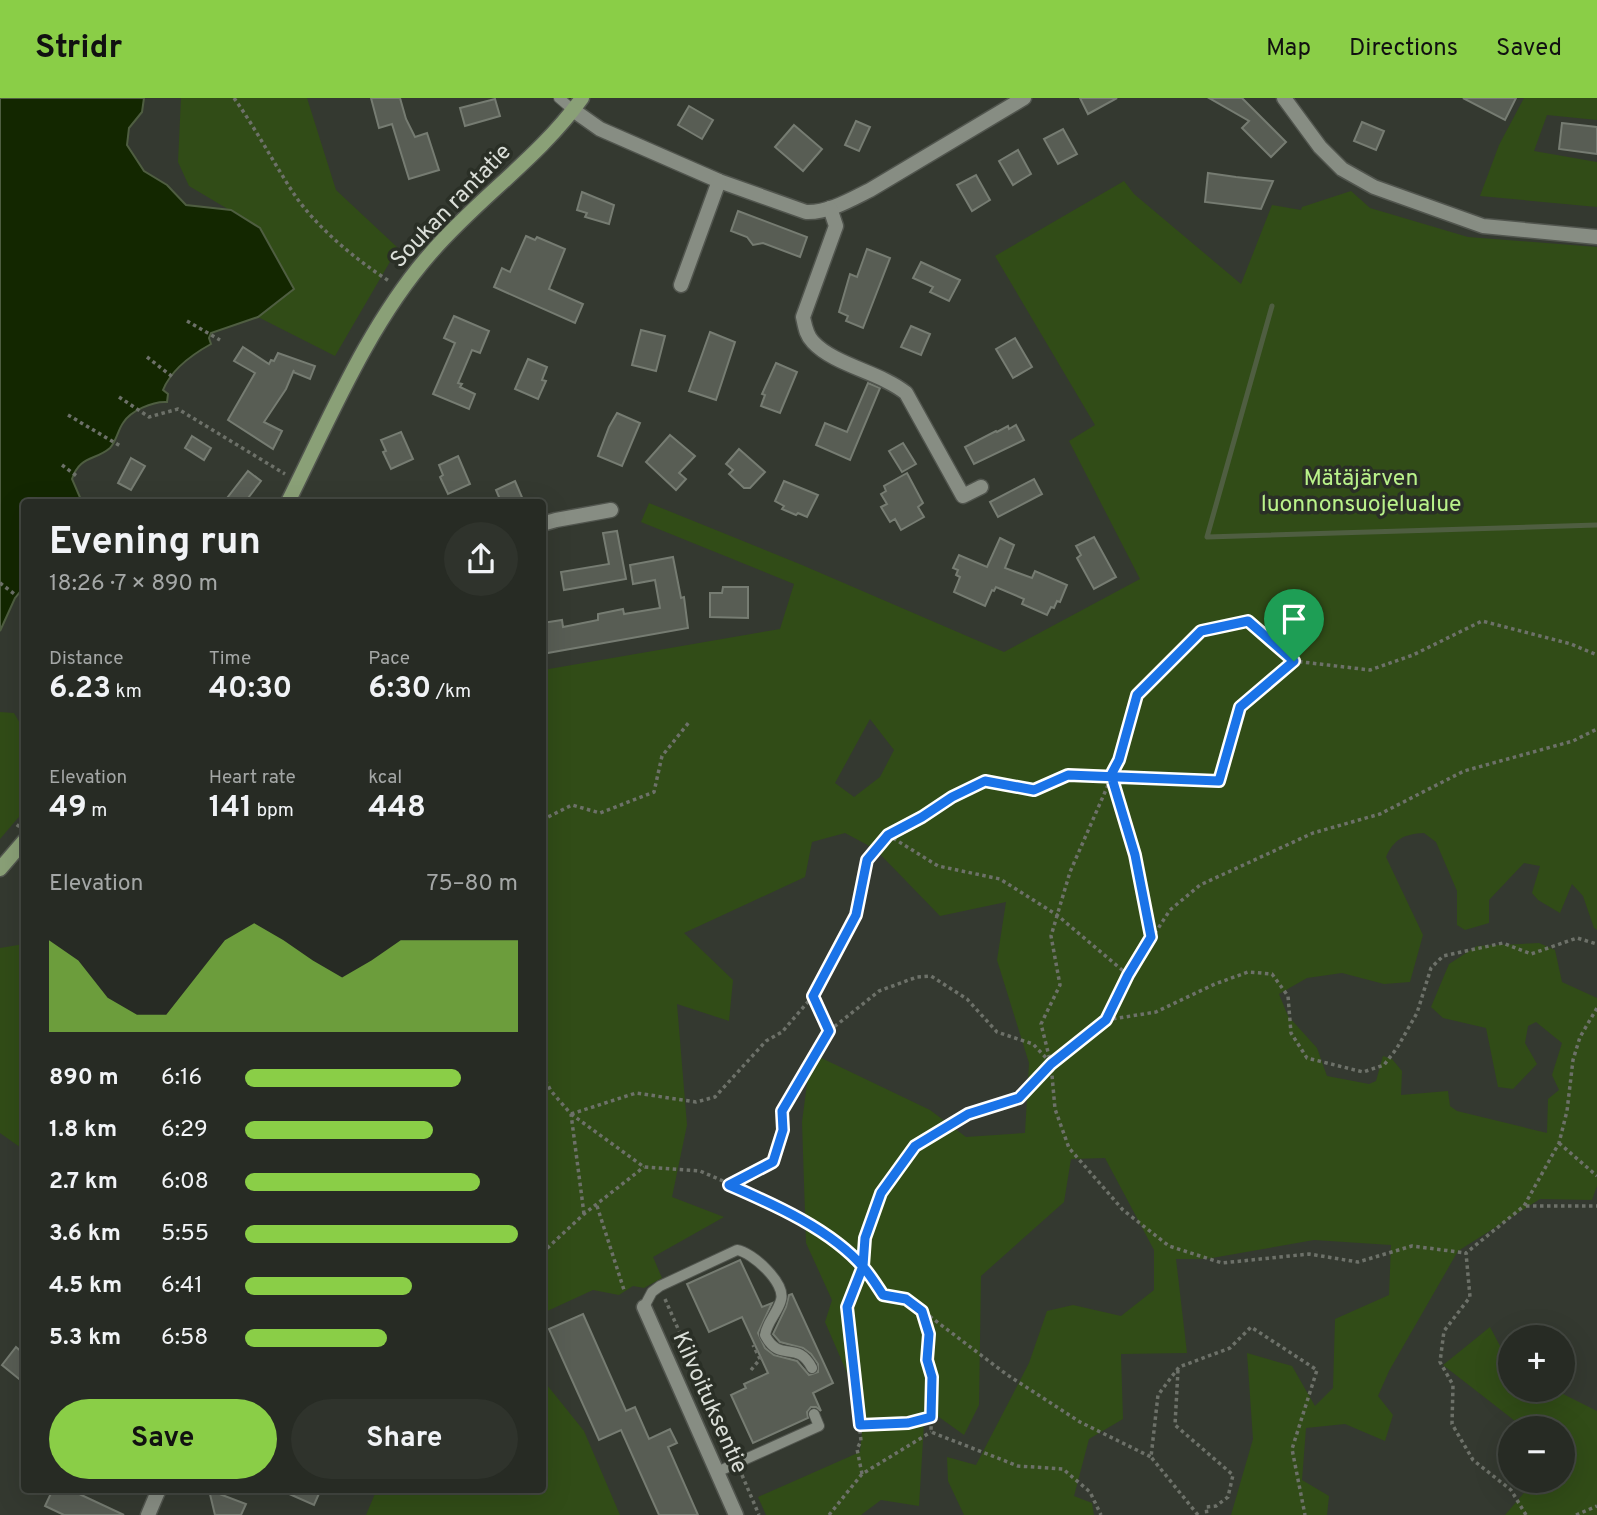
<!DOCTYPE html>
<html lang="en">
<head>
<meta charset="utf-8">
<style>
	:root { --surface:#272b24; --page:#2f332c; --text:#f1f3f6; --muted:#a4a7a6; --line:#434741; --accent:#8ace47 }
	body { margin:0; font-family:Overpass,sans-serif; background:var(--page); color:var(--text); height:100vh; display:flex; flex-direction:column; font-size:26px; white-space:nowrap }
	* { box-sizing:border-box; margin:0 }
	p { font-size:23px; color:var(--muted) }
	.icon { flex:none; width:38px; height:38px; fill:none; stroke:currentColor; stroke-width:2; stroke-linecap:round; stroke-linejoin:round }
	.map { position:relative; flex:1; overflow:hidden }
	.panel { position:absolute; left:21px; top:401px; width:525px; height:994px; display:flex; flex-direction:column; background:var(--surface); border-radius:7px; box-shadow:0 7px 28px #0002,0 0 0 2px var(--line) }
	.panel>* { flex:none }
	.tools { position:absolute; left:1498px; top:1227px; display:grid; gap:14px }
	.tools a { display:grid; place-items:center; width:77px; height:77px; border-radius:50%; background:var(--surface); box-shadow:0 7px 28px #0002,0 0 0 2px var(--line); font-size:35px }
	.pin { position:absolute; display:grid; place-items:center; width:60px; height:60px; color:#fff; margin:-72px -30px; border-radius:50% 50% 50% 0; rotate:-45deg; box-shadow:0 0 7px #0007 }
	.pin .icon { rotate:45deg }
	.round { display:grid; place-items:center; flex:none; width:74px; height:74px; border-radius:37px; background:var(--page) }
	.summary { display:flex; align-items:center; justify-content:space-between; height:119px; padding:0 28px }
	h1 { font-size:38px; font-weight:700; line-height:52px }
	.figures { display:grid; grid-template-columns:repeat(3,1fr); gap:10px; height:119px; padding:7px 28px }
	.figures div { display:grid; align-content:center }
	.figures b { font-size:30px; font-weight:700 }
	.figures small { font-size:19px; font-weight:400 }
	.figures p { font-size:19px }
	.chart { height:196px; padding:14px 28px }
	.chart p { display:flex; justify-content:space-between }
	.chart svg { width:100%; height:126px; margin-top:7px; fill:var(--accent); opacity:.7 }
	.button { display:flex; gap:14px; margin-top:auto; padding:14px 28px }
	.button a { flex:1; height:80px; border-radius:42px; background:var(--accent); color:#111; font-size:28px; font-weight:700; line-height:80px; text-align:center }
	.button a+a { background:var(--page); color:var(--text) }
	ul { padding:0 28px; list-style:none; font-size:23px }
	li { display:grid; grid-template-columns:112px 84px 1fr; align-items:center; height:52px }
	li i { height:18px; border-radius:9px; background:var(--accent) }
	header { display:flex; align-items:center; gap:42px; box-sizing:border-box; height:98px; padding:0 35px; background:var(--accent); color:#111 }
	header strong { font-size:33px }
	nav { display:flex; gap:38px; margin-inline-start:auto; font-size:24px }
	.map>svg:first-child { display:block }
	.green { fill:#314c17; fill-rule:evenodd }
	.water { fill:#132700; stroke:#4f5e41; stroke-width:2 }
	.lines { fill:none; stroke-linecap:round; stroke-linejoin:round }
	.stream { stroke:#4f5e41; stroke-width:5 }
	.building { fill:#585d54; stroke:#767c72; stroke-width:2 }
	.lane-casing { stroke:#51554e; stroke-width:12 }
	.street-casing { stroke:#51554e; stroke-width:17 }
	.secondary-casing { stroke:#51554e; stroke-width:17 }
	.path { stroke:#6d7169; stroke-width:3.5; stroke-dasharray:3.5 3.5; stroke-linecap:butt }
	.lane { stroke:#878d83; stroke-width:10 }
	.street { stroke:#878d83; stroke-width:14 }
	.secondary { stroke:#8aa077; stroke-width:14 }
	.route-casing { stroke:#fff; stroke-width:14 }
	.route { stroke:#1a73e8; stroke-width:9 }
	.labels { text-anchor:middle; stroke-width:7; stroke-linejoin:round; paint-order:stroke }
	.street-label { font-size:23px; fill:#dbdfd9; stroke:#2a2f26 }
	.park-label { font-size:23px; fill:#b9f28a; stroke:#2a2f26 }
</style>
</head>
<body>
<header>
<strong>Stridr</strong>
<nav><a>Map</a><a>Directions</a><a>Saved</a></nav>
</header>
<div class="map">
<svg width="1597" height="1417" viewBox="0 0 1597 1417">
	<rect width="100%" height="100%" fill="#343930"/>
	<g class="green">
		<path d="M181,0H307L336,92L398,150L335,258L258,219L294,191L260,130L189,88L178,64Z"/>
		<path d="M1524,0H1597V22L1547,17L1534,53L1597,64V109L1480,98L1499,47Z"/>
		<path d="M1124,83L1134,96L1241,186L1272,107L1301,112L1302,109L1351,93L1370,110L1468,139L1597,149V832L1594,830L1583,798L1572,786L1560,815L1538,802L1532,795L1540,768L1524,765L1489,802V825L1465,832L1457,827V793L1436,744L1424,735C1404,736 1394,741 1386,759L1423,837L1410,884L1384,886L1342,875L1307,880L1279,896L1288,918L1317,950L1327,978L1369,986L1376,983L1383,958L1392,961L1402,973L1401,997L1448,993L1450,1008L1457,1013L1547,1035L1548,1001L1559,992L1552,977L1562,945L1536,924L1528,928L1525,945L1537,966L1513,991L1498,989L1486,930L1443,920L1431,909L1449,866L1477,848L1539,845L1555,852L1562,884L1597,900V1088L1592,1102L1540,1101L1458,1153L1389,1273L1378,1298L1393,1317L1385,1343L1345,1326L1306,1330L1302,1382L1329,1398L1327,1417H1231L1253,1341L1247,1255L1292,1268L1315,1308L1333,1290L1335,1221L1389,1197L1391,1147L1314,1142L1206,1161H1176L1187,1255L1121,1256L1123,1321L1089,1341L1074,1398L1092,1405L1094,1417H964L948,1383L947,1359L976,1367L1029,1265L1047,1213L1073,1207L1121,1218L1154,1192V1152L1105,1060L1071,1061L1064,1104L981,1178L979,1307L964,1337L925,1309L919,1408L881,1402L861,1417H766L758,1399L860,1354L864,1314L825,1224L832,1202L806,1145L802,1024L811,955L930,1012L966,1039L1025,1035L1029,965L997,862L1006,804L940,818L875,751L845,735L812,744L805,779L684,835L733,882L729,923L677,906L687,1027L672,1099L724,1119L653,1159L662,1180L644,1190L633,1188L619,1197L593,1192L543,1215V572L780,531L794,486L641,424L649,405L802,467L1004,554L1140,481L1069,343L1095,327L995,158ZM870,621L894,652L880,679L854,699L835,685Z"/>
		<path d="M0,614L14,615L24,632V713L0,741Z"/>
		<path d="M24,846V1052L0,1035V850Z"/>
		<path d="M1490,1229L1510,1267V1292H1555L1597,1313V1417H1505L1534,1383L1563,1382V1330H1524L1443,1267Z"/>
		<path d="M543,1282L584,1333L620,1417H366L377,1391H542Z"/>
	</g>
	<path class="water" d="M0,0H144L142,14L129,30L127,47L144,73L167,87L186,107L231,112L260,130L294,191L258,219L211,235L209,240L211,246C193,256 171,272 163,292L168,296L167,304C153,303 130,313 123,325C118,332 116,344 110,350C95,363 80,357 72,381L82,404H24V489L15,500L0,533Z"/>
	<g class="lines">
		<path class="stream" d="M1272,208L1207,439L1597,427"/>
	</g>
	<g class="building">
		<path d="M371,0H400L406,21L415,39L427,35L439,72L409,81L392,26L379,30Z"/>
		<path d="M1080,0H1117L1088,16Z"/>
		<path d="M1209,0H1242L1286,44L1271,59L1242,30L1249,23Z"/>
		<path d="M1463,0H1516L1505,22Z"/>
		<path d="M495,1L500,18L465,28L460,10Z"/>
		<path d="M689,8L713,22L702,41L678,27Z"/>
		<path d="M856,23L870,29L859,53L845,47Z"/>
		<path d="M1362,24L1384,33L1376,52L1354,43Z"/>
		<path d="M1562,25L1597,29V56L1559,51Z"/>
		<path d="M794,27L822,51L803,73L775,49Z"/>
		<path d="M1063,31L1077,56L1058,66L1044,41Z"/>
		<path d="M1018,52L1031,76L1013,87L999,63Z"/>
		<path d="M1208,75L1236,79L1273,83L1261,111L1205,104Z"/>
		<path d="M976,77L990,102L972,113L957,87Z"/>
		<path d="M582,94L614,107L609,126L585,119L587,115L577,112Z"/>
		<path d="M738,113L807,139L800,159L763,145L753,147L747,139L731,133Z"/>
		<path d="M526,138L535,142L537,139L565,151L549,191L583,206L575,225L494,189L502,170L510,174Z"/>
		<path d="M867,151L890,160L863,230L846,223L848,218L839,214L850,176L857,179Z"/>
		<path d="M921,164L960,182L949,203L930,194L933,189L913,180Z"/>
		<path d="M454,218L489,233L480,255L472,252L458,285L462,286L460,289L475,296L469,311L433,296L455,245L444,240Z"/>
		<path d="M911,228L930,236L921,257L901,249Z"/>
		<path d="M641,232L665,238L656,273L632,267Z"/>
		<path d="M710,234L735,244L716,302L689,293Z"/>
		<path d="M1015,240L1032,269L1013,280L996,251Z"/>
		<path d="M243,249L269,266L271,262L274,263L278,255L315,268L310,281L293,274L294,272L286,291L264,324L282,333L273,351L228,322L255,275L234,263Z"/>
		<path d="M528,261L547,269L542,282L546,283L538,301L515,291Z"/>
		<path d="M776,265L797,274L780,315L761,308L765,297L762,296Z"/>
		<path d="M868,285L880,290L850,362L816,347L825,325L847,334Z"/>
		<path d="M617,315L640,325L622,368L598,358L609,329Z"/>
		<path d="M1016,327L1024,342L974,366L965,349L996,333L997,334L1008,328L1009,331Z"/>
		<path d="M401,334L413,361L391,371L383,354L386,353L381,342Z"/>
		<path d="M670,337L695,358L679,375L686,381L676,392L646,364Z"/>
		<path d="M192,338L211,350L204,362L185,350Z"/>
		<path d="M903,345L916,366L902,374L889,353Z"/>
		<path d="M739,351L765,374L750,390H744L729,376L733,372L726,366Z"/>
		<path d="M458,358L470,386L448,396L440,379L443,377L439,367Z"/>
		<path d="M131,360L145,368L131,392L118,385Z"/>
		<path d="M248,373L261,383L245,404H224Z"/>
		<path d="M907,375L923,405L918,409L924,419L901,432L895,421L890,424L881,409L887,406L881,396L886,393L884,388Z"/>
		<path d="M1034,381L1042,396L998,419L990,404Z"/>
		<path d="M515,383L524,404H501L496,392Z"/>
		<path d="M784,383L818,397L807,419L798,415L796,417L782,411L784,408L775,403Z"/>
		<path d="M617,433L626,481L564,492L561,474L609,466L603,435Z"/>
		<path d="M1094,439L1116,479L1094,491L1077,460L1081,457L1076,448Z"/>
		<path d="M1000,440L1014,447L1005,470L1032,480L1035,473L1067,487L1060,504L1057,503L1054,510L1051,509L1047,517L1022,506L1024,501L996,489L994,493L992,492L985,508L954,494L960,479L956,477L958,472L953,470L959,457L987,469Z"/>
		<path d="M673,459L681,500L684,499L688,530L542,556V525L562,522L563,529L598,522V516L623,511L624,516L660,510L655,482L633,486L630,467Z"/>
		<path d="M723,489H748V520L710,519V495H722Z"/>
		<path d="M740,1162L762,1209L772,1205L758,1235L765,1250L774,1257L797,1263L809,1277L818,1274V1266L811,1256L803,1250L780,1244L773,1236L786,1209L789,1197L792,1196L833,1285L813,1295L821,1313L816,1309H811L807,1314L808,1320L753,1345L731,1297L746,1290L744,1286L768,1275L742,1219L709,1234L687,1186Z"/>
		<path d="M583,1216L626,1313L635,1309L649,1341L670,1331L677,1345L668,1349L698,1417H659L621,1332L599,1342L549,1231Z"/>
		<path d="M16,1249L24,1256V1285L2,1267Z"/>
		<path d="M53,1391H79L77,1395L124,1417H64L45,1408Z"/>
		<path d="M278,1391H321L314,1407Z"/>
		<path d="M209,1392L246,1406L241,1417H215Z"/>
	</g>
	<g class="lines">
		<g class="lane-casing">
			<g id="lane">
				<path d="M559,0L573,12"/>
				<path d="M644,1209L652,1194L660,1188L737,1152C752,1154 786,1185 781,1202C778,1214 767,1224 765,1237C780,1266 797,1241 812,1270"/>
				<path d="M717,1374L819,1328L814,1316"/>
			</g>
		</g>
		<g class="street-casing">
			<g id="street">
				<path d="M1284,0L1320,49L1342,71L1374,89L1483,128L1597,139"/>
				<path d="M573,12L600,31L719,83L806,114C828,115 850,102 870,92L1024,0"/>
				<path d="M830,110L836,128L803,219C805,228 806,237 813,244C834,267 880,274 906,295L963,398L981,389"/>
				<path d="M681,187L719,83"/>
				<path d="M542,426L556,422L611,412"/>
				<path d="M644,1209L736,1417"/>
				<path d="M148,1417L159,1391"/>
			</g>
		</g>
		<g class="secondary-casing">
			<g id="secondary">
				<path d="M288,404C330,320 368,227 430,156C477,101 540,59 582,0"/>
				<path d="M0,771L24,743"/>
			</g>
		</g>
		<g class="path">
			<path d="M234,0C256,31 273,64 294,96C317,130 355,161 389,183"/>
			<path d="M187,223L220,242"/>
			<path d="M147,259L174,280"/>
			<path d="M119,299L149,319L178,311L285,376"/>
			<path d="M68,317L122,349"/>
			<path d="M62,367L78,379"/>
			<path d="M0,485L17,498"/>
			<path d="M1294,563L1248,523L1201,533L1137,597L1119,662L1070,774L1051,838L1060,887L1041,926L1051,966L1055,1011L1069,1050L1123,1112L1169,1148L1222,1165L1309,1156L1358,1164L1412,1148L1466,1155"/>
			<path d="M1112,679L1135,757L1151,838"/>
			<path d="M542,722L572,707L600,715L654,694L662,658L690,623"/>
			<path d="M17,729L24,720"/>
			<path d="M1128,877L1057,817L1000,781L938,768L888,737L922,719L952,699L985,683L1034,692L1068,677L1218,683L1240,609L1294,563L1370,572L1413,557L1482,523L1571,546L1597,557"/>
			<path d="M1106,922L1156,914L1215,886L1248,874L1272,876L1288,898L1291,935L1307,960L1363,974L1384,967L1397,950L1417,915L1431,870L1443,858L1503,845L1531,856L1577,840L1597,846"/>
			<path d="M829,933L879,893L917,879L931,878L967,901L997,934L1033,946L1050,964"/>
			<path d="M542,976L551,993L571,1016L584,1116"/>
			<path d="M571,1016L644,1069L700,1073L783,1109L827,1139L863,1168L883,1197L906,1201L922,1213L929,1235L927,1262L932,1280L931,1334L1018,1368L1063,1371L1090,1394L1101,1417"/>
			<path d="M571,1016L636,995L696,1004L715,999L766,943L782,934L813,898"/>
			<path d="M1559,1045L1597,1078"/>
			<path d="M729,1087L773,1064L783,1032L782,1013L829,933L813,898L856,817L867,762L888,737"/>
			<path d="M597,1108L624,1192"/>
			<path d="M1526,1108H1597"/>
			<path d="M542,1155L584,1116L644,1069"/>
			<path d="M665,1201L732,1354"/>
			<path d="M924,1214L1006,1276L1080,1324L1151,1359"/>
			<path d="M751,1272L760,1261L753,1247"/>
			<path d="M1178,1272L1175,1327L1233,1377L1228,1399L1216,1408L1206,1409L1207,1417"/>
			<path d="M860,1327L908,1325L930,1319"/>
			<path d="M862,1376L857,1351L861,1343L847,1209L863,1168L865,1140L881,1095L915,1048L968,1016L1019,1000L1051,966L1106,922L1128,877L1170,812L1200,787L1313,735L1380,716L1464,673L1573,643L1597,631"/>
			<path d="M742,1377L759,1417"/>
			<path d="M829,1417L862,1376L931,1334"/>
			<path d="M1198,1417L1151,1359L1158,1297L1179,1269L1230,1250L1251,1229L1317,1272L1292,1351L1305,1417"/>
			<path d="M1526,1417L1511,1392L1473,1362L1452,1326L1453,1287L1440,1264L1444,1233L1470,1199L1466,1155L1524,1108L1559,1045L1567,1013L1573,962L1580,939L1597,910"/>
			<path d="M1576,1417L1597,1408"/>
		</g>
		<use href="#lane" class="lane"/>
		<use href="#street" class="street"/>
		<use href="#secondary" class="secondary"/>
	</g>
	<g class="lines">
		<g class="route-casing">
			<path id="route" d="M1294,563L1240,609L1219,683L1068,677L1034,692L985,683L952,699L922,719L888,737L867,762L856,817L813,898L829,933L782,1013L783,1032L773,1064L729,1087C773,1106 832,1132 864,1170C871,1178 877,1188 883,1197L906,1201L922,1213L929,1236L927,1262L932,1279L931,1319L908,1325L860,1327L847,1209L863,1168L865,1140L881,1095L915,1048L968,1016L1019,1000L1051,966L1106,922L1128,877L1151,839L1135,757L1111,677L1119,662L1137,597L1201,533L1248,523L1294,563"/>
		</g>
		<use href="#route" class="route"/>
	</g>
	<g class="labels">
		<g class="street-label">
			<text transform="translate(450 107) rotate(-46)" y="8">Soukan rantatie</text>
			<text transform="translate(711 1304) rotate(66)" y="8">Kilvoituksentie</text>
		</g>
		<g class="park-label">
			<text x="1361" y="387">Mätäjärven<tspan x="1361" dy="26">luonnonsuojelualue</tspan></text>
		</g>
	</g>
</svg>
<div class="tools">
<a>+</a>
<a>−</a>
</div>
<div class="pin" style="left:1294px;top:563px;background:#1e9e55"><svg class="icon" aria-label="arrive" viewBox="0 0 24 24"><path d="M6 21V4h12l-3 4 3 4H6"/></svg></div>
<section class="panel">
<div class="summary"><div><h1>Evening run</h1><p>18:26 · 7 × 890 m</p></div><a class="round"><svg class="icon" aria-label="share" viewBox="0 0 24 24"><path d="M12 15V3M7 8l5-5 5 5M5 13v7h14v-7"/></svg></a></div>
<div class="figures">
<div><p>Distance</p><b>6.23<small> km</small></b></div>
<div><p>Time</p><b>40:30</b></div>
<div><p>Pace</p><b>6:30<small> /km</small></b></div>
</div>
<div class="figures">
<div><p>Elevation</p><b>49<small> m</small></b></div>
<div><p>Heart rate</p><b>141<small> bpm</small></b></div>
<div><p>kcal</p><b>448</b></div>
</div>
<div class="chart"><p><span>Elevation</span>75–80 m</p>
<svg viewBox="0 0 160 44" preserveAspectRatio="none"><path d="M0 44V12L10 19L20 32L30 38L40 38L50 25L60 12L70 6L80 12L90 19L100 25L110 19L120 12L130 12L140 12L150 12L160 12V44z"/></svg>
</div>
<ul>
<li><b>890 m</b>6:16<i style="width:79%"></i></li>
<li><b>1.8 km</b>6:29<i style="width:69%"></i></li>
<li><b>2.7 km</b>6:08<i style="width:86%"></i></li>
<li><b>3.6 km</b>5:55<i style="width:100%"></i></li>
<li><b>4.5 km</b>6:41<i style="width:61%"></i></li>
<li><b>5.3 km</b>6:58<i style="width:52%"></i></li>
</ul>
<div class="button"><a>Save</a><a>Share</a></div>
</section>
</div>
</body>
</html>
